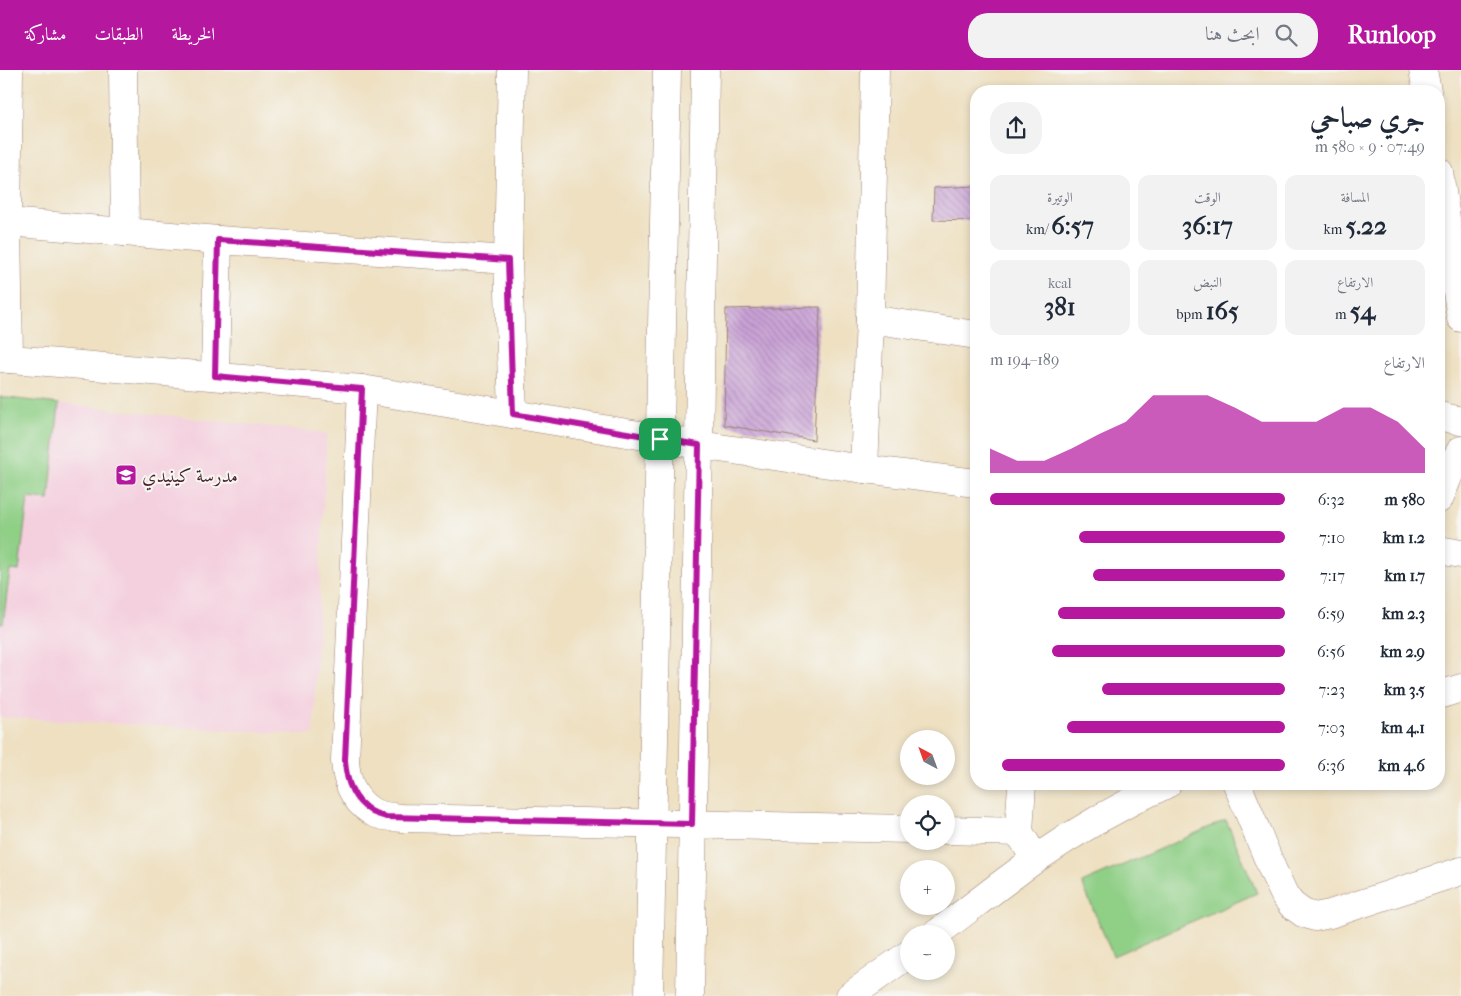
<!DOCTYPE html>
<html lang="ar">
<head>
<meta charset="utf-8">
<style>
	:root { --surface:#fff; --page:#f2f2f3; --text:#1f2937; --muted:#747a83; --accent:#b5179e }
	body { margin:0; font-family:"IM FELL French Canon",Amiri,serif; background:var(--page); color:var(--text); direction:rtl; height:100vh; display:flex; flex-direction:column; font-size:19px; white-space:nowrap }
	* { box-sizing:border-box; margin:0 }
	p { font-size:16px; color:var(--muted) }
	.icon { flex:none; width:28px; height:28px; fill:none; stroke:currentColor; stroke-width:2; stroke-linecap:round; stroke-linejoin:round }
	.map { position:relative; flex:1; overflow:hidden; direction:ltr }
	.panel { position:absolute; left:970px; top:15px; width:475px; height:705px; display:flex; flex-direction:column; background:var(--surface); border-radius:20px; box-shadow:0 2px 8px #0003; direction:rtl }
	.panel>* { flex:none }
	.needle { width:32px; rotate:319deg }
	.controls { position:absolute; left:900px; top:660px; display:grid; gap:10px }
	.controls a { display:grid; place-items:center; width:55px; height:55px; border-radius:50%; background:var(--surface); box-shadow:0 2px 8px #0003; font-size:25px }
	.pin { position:absolute; display:grid; place-items:center; width:42px; height:42px; color:#fff; margin:-21px; border-radius:10px; box-shadow:0 2px 8px #0006 }
	.round { display:grid; place-items:center; flex:none; width:52px; height:52px; border-radius:20px; background:var(--page) }
	.headline { display:flex; align-items:center; justify-content:space-between; height:85px; padding:0 20px }
	h1 { font-size:28px; font-weight:700; line-height:38px }
	.stats { display:grid; grid-template-columns:repeat(3,1fr); gap:8px; height:85px; padding:5px 20px }
	.stats div { display:grid; align-content:center; border-radius:12px; background:var(--page); text-align:center }
	.stats b { font-size:25px; font-weight:700 }
	.stats small { font-size:14px; font-weight:400 }
	.stats p { font-size:14px }
	.chart { height:140px; padding:10px 20px }
	.chart p { display:flex; justify-content:space-between }
	.chart svg { width:100%; height:90px; margin-top:5px; fill:var(--accent); opacity:.7 }
	ul { padding:0 20px; list-style:none; font-size:16px }
	li { display:grid; grid-template-columns:80px 60px 1fr; align-items:center; height:38px }
	li i { height:12px; border-radius:6px; background:var(--accent) }
	header { display:flex; align-items:center; gap:30px; box-sizing:border-box; height:70px; padding:0 25px; background:var(--accent); color:#fff }
	header strong { font-size:24px }
	nav { display:flex; gap:28px; margin-inline-start:auto; font-size:18px }
	.search { width:350px; height:45px; background:var(--page); display:flex; align-items:center; gap:12px; box-sizing:border-box; padding:0 18px; border-radius:20px; color:var(--muted); font-size:19px }
	.map>svg:first-child { display:block }
	.built { fill:#f4cfde }
	.pitch { fill:#8fcf86; stroke:#6c7758 }
	.building { fill:url(#building-back-hatch) }
	.lines { fill:none; stroke-linecap:round; stroke-linejoin:round }
	.minor-casing { stroke:#9c8076; stroke-width:29 }
	.minor { stroke:#fff; stroke-width:28 }
	.route-casing { stroke:#fff; stroke-width:10 }
	.route { stroke:#b5179e; stroke-width:6 }
	.labels { text-anchor:middle; stroke-width:4; stroke-linejoin:round; paint-order:stroke }
	.poi-label { font-size:19px; fill:#4a1f2b; stroke:#f6f6f2; text-anchor:start }
</style>
</head>
<body>
<header>
<strong>Runloop</strong>
<div class="search"><svg class="icon" aria-label="search" viewBox="0 0 24 24"><circle cx="10" cy="10" r="6"/><path d="M15 15l6 6"/></svg>ابحث هنا</div>
<nav><a>الخريطة</a><a>الطبقات</a><a>مشاركة</a></nav>
</header>
<div class="map">
<svg width="1461" height="926" viewBox="0 0 1461 926">
	<defs>
		<pattern id="building-back-hatch" width="6" height="6" patternUnits="userSpaceOnUse" patternTransform="scale(1.25)"><rect width="6" height="6" fill="#c9a2d6"/><path d="M-1 5l2 2M0 0l6 6M5-1l2 2" fill="none" stroke="#a583ae"/></pattern>
	</defs>
	<rect width="100%" height="100%" fill="#f6f6f2"/>
	<filter id="ink" filterUnits="userSpaceOnUse"><feTurbulence type="fractalNoise" baseFrequency=".02" numOctaves="2"/><feDisplacementMap in="SourceGraphic" scale="10" xChannelSelector="R" yChannelSelector="G"/><feConvolveMatrix kernelMatrix="1 2 1 2 8 2 1 2 1" color-interpolation-filters="sRGB"/></filter>
	<filter id="wash" filterUnits="userSpaceOnUse"><feTurbulence type="fractalNoise" baseFrequency=".0096" numOctaves="4" result="noise"/><feDisplacementMap in="SourceGraphic" scale="20" xChannelSelector="R" yChannelSelector="G"/><feGaussianBlur stdDeviation="1.12" result="paint"/><feColorMatrix in="noise" values="0 0 0 0 0 0 0 0 0 0 0 0 0 0 0 0 0 1.4 0 .05"/><feComposite in="paint" operator="in"/></filter>
	<g filter="url(#wash)">
		<rect width="100%" height="100%" fill="#eee0c1"/>
		<path class="built" d="M0,327L327,363L313,665L0,647Z"/>
		<g class="pitch">
			<path d="M0,327L59,334L49,430L28,428L19,501L10,500L3,554H0Z"/>
			<path d="M1226,750L1257,823L1113,886L1082,813Z"/>
		</g>
		<g id="blocks">
			<g class="building">
				<path d="M976,116V151L933,150L934,118Z"/>
				<path d="M820,237L814,370L724,355L726,239Z"/>
			</g>
		</g>
	</g>
	<g filter="url(#ink)">
		<use href="#blocks" fill-opacity="0" stroke="#9c8076" stroke-width="1"/>
		<g class="lines">
			<g class="minor-casing">
				<g id="minor">
					<path d="M9,0L7,152L9,289"/>
					<path d="M123,0L125,162"/>
					<path d="M512,0L508,190L513,344"/>
					<path d="M1423,0L1427,21"/>
					<path d="M1439,102L1461,248"/>
					<path d="M7,152L218,170L508,190"/>
					<path d="M870,249L976,265"/>
					<path d="M0,288L362,319L699,375L864,399L976,413"/>
					<path d="M215,306L218,170"/>
					<path d="M362,319L345,690C346,710 353,730 371,741C380,747 392,747 402,748L909,759"/>
					<path d="M1439,346L1461,351"/>
					<path d="M864,399L870,249L875,0"/>
					<path d="M1439,429L1455,390L1461,380"/>
					<path d="M1439,480L1461,484"/>
					<path d="M1439,625L1461,618"/>
					<path d="M1022,714L1019,762L1035,789"/>
					<path d="M1237,714L1274,803L1285,826L1292,835L1303,843L1315,847L1330,844L1461,801"/>
					<path d="M946,760L1019,762"/>
					<path d="M936,864C969,839 1001,814 1034,790C1076,761 1121,735 1167,714"/>
					<path d="M649,926L667,0"/>
					<path d="M690,926L705,0"/>
					<path d="M850,926L909,884"/>
				</g>
			</g>
			<use href="#minor" class="minor"/>
		</g>
	</g>
	<g class="lines" filter="url(#ink)">
		<g class="route-casing">
			<path id="route" d="M218,170L508,190L513,344L699,375L692,754L386,747C381,745 375,744 371,741C353,730 346,710 345,690L362,319L215,306Z"/>
		</g>
		<use href="#route" class="route"/>
	</g>
	<defs>
		<g id="school-square" transform="scale(1.125)"><rect x="-9" y="-9" width="18" height="18" rx="4" fill="#b5179e" stroke="#f6f6f2"/><path d="M0-5L7-2L0 1L-7-2ZM-4 1L0 2.5L4 1V4Q0 6-4 4Z" fill="#fff"/></g>
	</defs>
	<g fill-rule="evenodd">
		<use href="#school-square" x="126" y="405"/>
	</g>
	<g class="labels">
		<g class="poi-label">
			<text x="142" y="412">مدرسة كينيدي</text>
		</g>
	</g>
</svg>
<div class="controls">
<a><svg class="needle" viewBox="-14 -14 28 28"><path d="M0-13l5 13h-10z" fill="#e53935"/><path d="M0 13l5-13h-10z" fill="#747a83"/></svg></a>
<a><svg class="icon" aria-label="locate" viewBox="0 0 24 24"><circle cx="12" cy="12" r="6"/><path d="M12 2v4M12 18v4M2 12h4M18 12h4"/></svg></a>
<a>+</a>
<a>−</a>
</div>
<div class="pin" style="left:660px;top:369px;background:#1e9e55"><svg class="icon" aria-label="arrive" viewBox="0 0 24 24"><path d="M6 21V4h12l-3 4 3 4H6"/></svg></div>
<section class="panel">
<div class="headline"><div><h1>جري صباحي</h1><p>07:49 · 9 × 580 m</p></div><a class="round"><svg class="icon" aria-label="share" viewBox="0 0 24 24"><path d="M12 15V3M7 8l5-5 5 5M5 13v7h14v-7"/></svg></a></div>
<div class="stats">
<div><p>المسافة</p><b>5.22<small> km</small></b></div>
<div><p>الوقت</p><b>36:17</b></div>
<div><p>الوتيرة</p><b>6:57<small> /km</small></b></div>
</div>
<div class="stats">
<div><p>الارتفاع</p><b>54<small> m</small></b></div>
<div><p>النبض</p><b>165<small> bpm</small></b></div>
<div><p>kcal</p><b>381</b></div>
</div>
<div class="chart"><p><span>الارتفاع</span>189–194 m</p>
<svg viewBox="0 0 160 44" preserveAspectRatio="none"><path d="M0 44V32L10 38L20 38L30 32L40 25L50 19L60 6L70 6L80 6L90 12L100 19L110 19L120 19L130 12L140 12L150 19L160 32V44z"/></svg>
</div>
<ul>
<li><b>580 m</b>6:32<i style="width:100%"></i></li>
<li><b>1.2 km</b>7:10<i style="width:70%"></i></li>
<li><b>1.7 km</b>7:17<i style="width:65%"></i></li>
<li><b>2.3 km</b>6:59<i style="width:77%"></i></li>
<li><b>2.9 km</b>6:56<i style="width:79%"></i></li>
<li><b>3.5 km</b>7:23<i style="width:62%"></i></li>
<li><b>4.1 km</b>7:03<i style="width:74%"></i></li>
<li><b>4.6 km</b>6:36<i style="width:96%"></i></li>
</ul>
</section>
</div>
</body>
</html>
